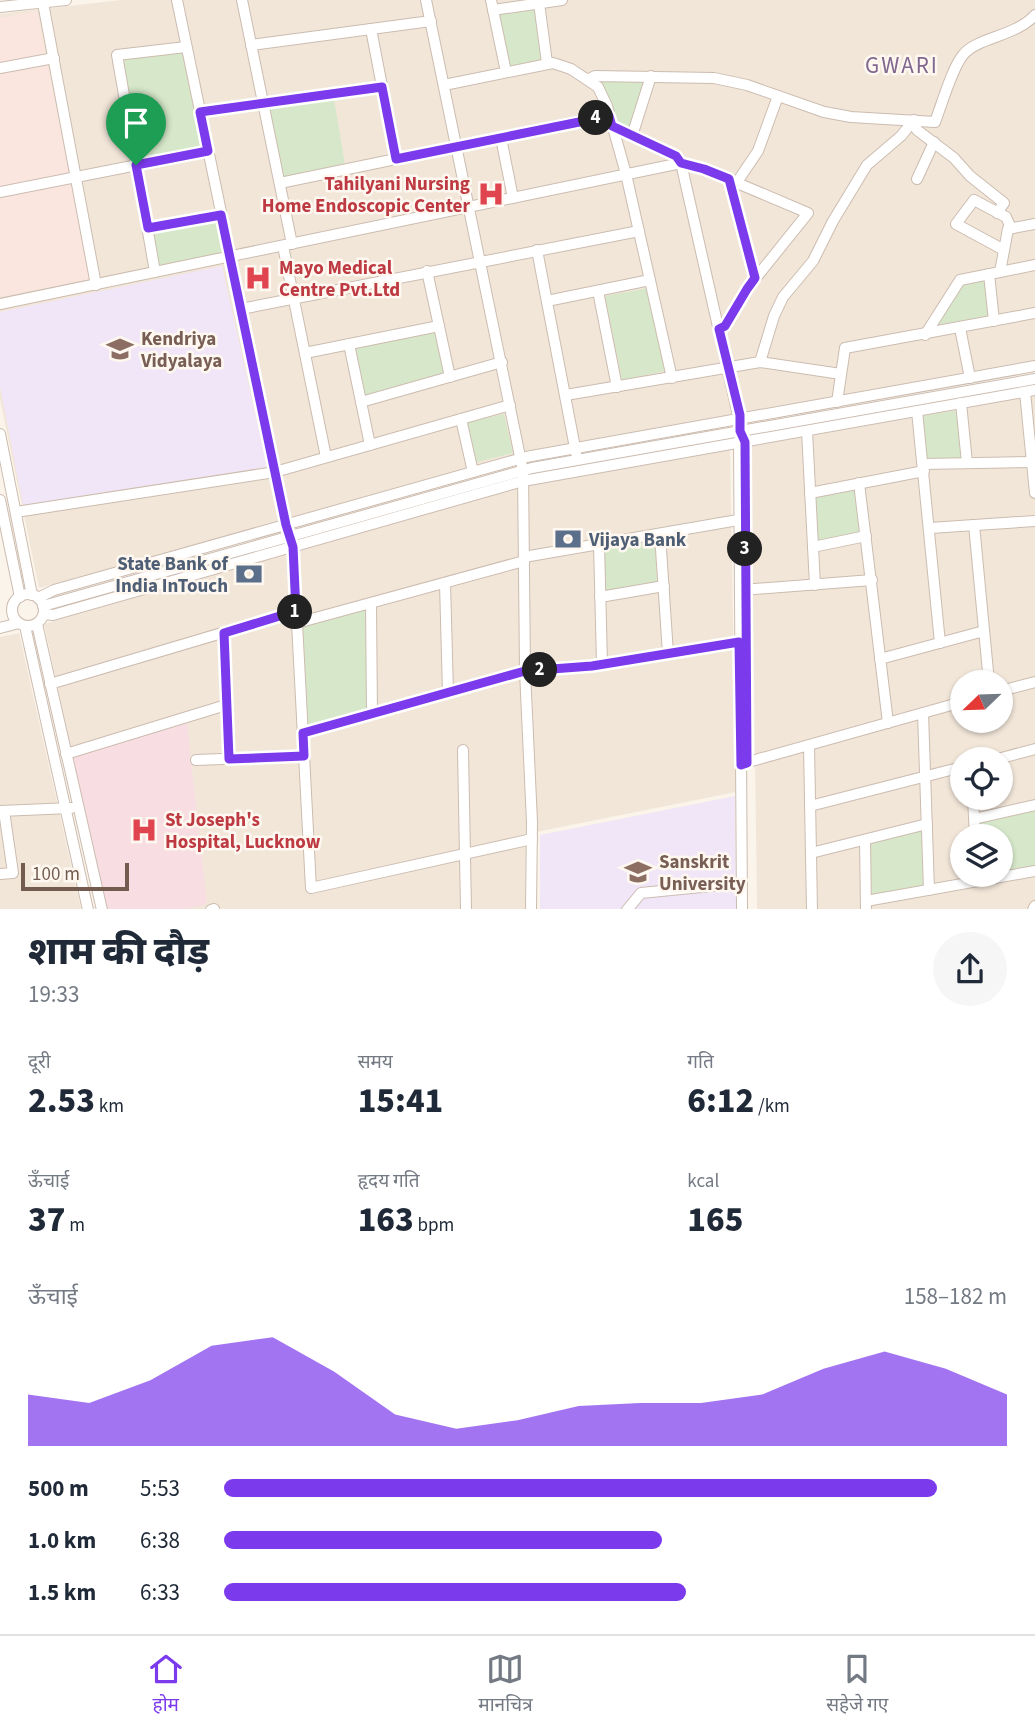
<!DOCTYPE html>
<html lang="hi">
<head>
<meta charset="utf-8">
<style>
	:root { --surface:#fff; --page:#f6f6f7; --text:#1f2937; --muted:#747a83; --line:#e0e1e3; --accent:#7c3aed }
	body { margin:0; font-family:"Source Sans 3","Noto Sans Devanagari",sans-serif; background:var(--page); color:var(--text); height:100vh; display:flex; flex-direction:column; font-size:26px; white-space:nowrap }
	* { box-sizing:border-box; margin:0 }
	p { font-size:23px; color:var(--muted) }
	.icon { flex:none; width:38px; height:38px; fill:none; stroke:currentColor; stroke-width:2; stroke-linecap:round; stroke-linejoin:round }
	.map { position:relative; height:909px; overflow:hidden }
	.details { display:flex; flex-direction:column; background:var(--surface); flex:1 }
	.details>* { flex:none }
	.needle { width:46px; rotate:247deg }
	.fabs { position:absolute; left:950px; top:670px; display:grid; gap:14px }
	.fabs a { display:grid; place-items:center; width:63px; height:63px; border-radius:50%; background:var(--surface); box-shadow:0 2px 5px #0004; font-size:35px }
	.scale { position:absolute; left:21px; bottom:18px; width:108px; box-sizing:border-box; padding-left:7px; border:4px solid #735b4f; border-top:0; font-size:19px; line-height:24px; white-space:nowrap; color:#735b4f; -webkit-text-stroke:5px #fef8f0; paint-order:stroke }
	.pin { position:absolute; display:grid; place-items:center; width:60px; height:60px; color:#fff; margin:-72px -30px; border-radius:50% 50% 50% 0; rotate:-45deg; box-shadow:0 0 7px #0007 }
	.pin .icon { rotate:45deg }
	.km { position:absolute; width:35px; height:35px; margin:-18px; border-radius:50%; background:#222; color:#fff; font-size:19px; line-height:35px; text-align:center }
	.round { display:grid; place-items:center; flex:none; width:74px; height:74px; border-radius:37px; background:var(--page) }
	.head { display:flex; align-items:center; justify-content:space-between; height:119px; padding:0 28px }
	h1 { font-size:38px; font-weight:800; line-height:52px }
	.stats { display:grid; grid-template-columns:repeat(3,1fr); gap:10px; height:119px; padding:7px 28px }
	.stats div { display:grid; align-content:center }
	.stats b { font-size:35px; font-weight:800 }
	.stats small { font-size:19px; font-weight:400 }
	.stats p { font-size:19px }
	.chart { height:196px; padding:14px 28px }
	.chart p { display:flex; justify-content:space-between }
	.chart svg { width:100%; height:126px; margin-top:7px; fill:var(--accent); opacity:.7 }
	ul { padding:0 28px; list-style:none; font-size:23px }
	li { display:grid; grid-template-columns:112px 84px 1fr; align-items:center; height:52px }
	li i { height:18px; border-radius:9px; background:var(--accent) }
	.menu { display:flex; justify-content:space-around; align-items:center; height:98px; border-top:2px solid var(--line); background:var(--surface); font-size:19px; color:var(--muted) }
	.menu a { display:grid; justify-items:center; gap:4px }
	.menu .active { color:var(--accent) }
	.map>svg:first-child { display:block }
	.residential { fill:#f2e6d9; fill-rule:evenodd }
	.commercial { fill:#fae6df }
	.education { fill:#f1e6f7 }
	.medical { fill:#f8dee2 }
	.green { fill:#d6e8c9 }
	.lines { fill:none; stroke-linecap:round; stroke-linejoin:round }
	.minor-casing { stroke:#ccbcb0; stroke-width:12 }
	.minor { stroke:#fff; stroke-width:10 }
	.route-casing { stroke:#fff; stroke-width:14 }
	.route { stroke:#7c3aed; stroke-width:9 }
	.labels { text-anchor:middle; stroke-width:5; stroke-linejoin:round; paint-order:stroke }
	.health-label { font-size:19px; font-weight:bold; fill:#be3a42; stroke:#fef8f0; text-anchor:start }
	.education-label { font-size:19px; font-weight:bold; fill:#785e54; stroke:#fef8f0; text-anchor:start }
	.service-label { font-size:19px; font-weight:bold; fill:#4e5e75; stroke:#fef8f0; text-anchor:start }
	.quarter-label { font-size:23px; letter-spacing:2px; fill:#80678f; stroke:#fef8f0 }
</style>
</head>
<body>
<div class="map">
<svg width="1035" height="910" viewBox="0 0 1035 910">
	<rect width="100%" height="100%" fill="#fbf4ea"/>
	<g class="residential">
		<path d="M121,0H1035V361L527,451L39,588L0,399V14Z"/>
		<path d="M1035,394V909H757L751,446ZM962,682H1001V721H962ZM962,760H1001V798H962ZM962,836H1001V875H962Z"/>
		<path d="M730,449L736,792L526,834L525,909H106L44,624L515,487Z"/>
		<path d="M19,633L81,909L0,910V637Z"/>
	</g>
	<path class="commercial" d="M37,11L90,279L0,297V18Z"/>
	<g class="education">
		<path d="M222,266L267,467L23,505L0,386V312Z"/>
		<path d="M735,796L736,909L540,910V835Z"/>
	</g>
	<path class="medical" d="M187,723L207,904L184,910L106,909L73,757Z"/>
	<g class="green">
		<path d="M536,7L544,60L509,67L498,12Z"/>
		<path d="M182,52L202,149L140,161L121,59Z"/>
		<path d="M600,80H646L630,131L616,124Z"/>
		<path d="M334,99L345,165L282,178L268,107Z"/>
		<path d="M216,216L223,253L158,265L151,229Z"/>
		<path d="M986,279L988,317L937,325L964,283Z"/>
		<path d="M648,288L665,371L622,380L605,296Z"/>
		<path d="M435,330L444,374L363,397L352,348Z"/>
		<path d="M959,410L963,458L926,461L921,416Z"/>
		<path d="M504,414L513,453L477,462L467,422Z"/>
		<path d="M856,489L862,534L815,542L813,498Z"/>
		<path d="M655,540L657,583L605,592L604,550Z"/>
		<path d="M367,610L368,709L308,726L303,626Z"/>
		<path d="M1035,809V867L1001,873V836H978V823Z"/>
		<path d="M922,830L925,887L872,896L870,842Z"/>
	</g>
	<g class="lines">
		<g class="minor-casing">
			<g id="minor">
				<path d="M177,0L286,525L293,547L311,888L532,839"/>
				<path d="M242,0L292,244"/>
				<path d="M426,0L523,471L525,671L532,822L531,910"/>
				<path d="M491,0L506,72"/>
				<path d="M43,3L96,285"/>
				<path d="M539,3L547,63"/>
				<path d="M0,7L66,0"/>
				<path d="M493,10L562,0"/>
				<path d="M371,29L396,159"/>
				<path d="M251,45L431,21"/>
				<path d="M0,68L54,58"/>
				<path d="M589,79L595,76L714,78L747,85L824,112L851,117L935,122C942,104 952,68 963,55C977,37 1015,37 1035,15"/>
				<path d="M444,85L553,63L571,69L598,87L607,106L626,174L672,378"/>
				<path d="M200,112L382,87"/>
				<path d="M612,126L676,156L681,163L740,424"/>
				<path d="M632,136L651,76"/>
				<path d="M501,138L513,198"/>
				<path d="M729,179L755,278"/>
				<path d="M917,179L934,142"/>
				<path d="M737,182L758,151L778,96"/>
				<path d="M280,183L609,115"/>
				<path d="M0,192L208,151"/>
				<path d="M148,228L221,215"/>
				<path d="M283,246L326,457"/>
				<path d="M537,250L576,453"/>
				<path d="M1004,250L956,224L974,200L1006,217L1011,228"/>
				<path d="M427,271L450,377"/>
				<path d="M155,272L117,55L186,47"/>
				<path d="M1000,272L1008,229L1035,224"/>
				<path d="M989,274L994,321"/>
				<path d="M598,291L617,387"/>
				<path d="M547,301L650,280"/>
				<path d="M0,304L681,163L704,169L808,213L747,289L725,326L719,329"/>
				<path d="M241,309L639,231"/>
				<path d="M960,328L970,378"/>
				<path d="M925,335L960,280L1035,265"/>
				<path d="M349,344L370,445"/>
				<path d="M305,353L439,326"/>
				<path d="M760,362L774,316L783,297L813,261L833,221L867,165L901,136L914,120L917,130L954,158L970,176L1004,203L997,213"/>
				<path d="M1025,392L1035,493"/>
				<path d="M566,395L760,362L841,374"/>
				<path d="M361,402L502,362"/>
				<path d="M837,402L845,348L1035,313"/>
				<path d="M961,403L967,463"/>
				<path d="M917,411L940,643"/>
				<path d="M461,419L473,472"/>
				<path d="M807,431L815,585"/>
				<path d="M0,434L32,595"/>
				<path d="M739,440L742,910"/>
				<path d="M923,464L1032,462"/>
				<path d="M859,483L888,723"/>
				<path d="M810,493L924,471"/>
				<path d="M0,500L20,597"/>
				<path d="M16,512L275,472L510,405"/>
				<path d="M974,525L989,682"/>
				<path d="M930,528L1035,521"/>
				<path d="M660,534L668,654"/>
				<path d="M599,544L602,664"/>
				<path d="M813,547L866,536"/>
				<path d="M524,557L738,520"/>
				<path d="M746,566V648"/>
				<path d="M445,583L448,693"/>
				<path d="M742,590L872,580"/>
				<circle cx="28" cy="610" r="16"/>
				<path d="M600,597L664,586"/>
				<path d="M38,598L54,590L526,457L1035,366"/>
				<path d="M371,603L372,714"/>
				<path d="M43,606L532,468L1035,379"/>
				<path d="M44,614L53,615L523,481L1035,390"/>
				<path d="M297,623L524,561"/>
				<path d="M37,624L102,910"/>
				<path d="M25,626L88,910"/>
				<path d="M0,628L19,623"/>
				<path d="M224,633L229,759"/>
				<path d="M880,659L984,631"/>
				<path d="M50,684L296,611"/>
				<path d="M1001,691L1035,682"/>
				<path d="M923,713L929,890"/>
				<path d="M303,733L525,671L592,666L739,642"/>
				<path d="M809,745L812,910"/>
				<path d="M463,750L466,910"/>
				<path d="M66,754L226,705"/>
				<path d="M196,760L304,756"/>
				<path d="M994,760L1035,749"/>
				<path d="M741,764L962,702"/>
				<path d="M973,798L975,836"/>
				<path d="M810,806L962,767"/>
				<path d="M0,811L71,808"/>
				<path d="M974,819L1035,805"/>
				<path d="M865,840L866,910"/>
				<path d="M811,853L927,824"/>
				<path d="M0,874L13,873L4,811"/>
				<path d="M866,901L1035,871"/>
				<path d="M211,910L214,909"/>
				<path d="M627,910L641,893L742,883"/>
				<path d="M1033,910L1035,906"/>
			</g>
		</g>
		<use href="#minor" class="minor"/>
	</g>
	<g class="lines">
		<g class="route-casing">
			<path id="route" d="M382,87L396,159L609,116L612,126L676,156L681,163L704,169L729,179L755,278L747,289L725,326L719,329L740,415V431L745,442L747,763L741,765L739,642L592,666L525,671L303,733L304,756L229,759L224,633L296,611L293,547L286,525L221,215L148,228L136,165L208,151L200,112Z"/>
		</g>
		<use href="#route" class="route"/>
	</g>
	<defs>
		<g id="hospital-bare" transform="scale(2.1)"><path d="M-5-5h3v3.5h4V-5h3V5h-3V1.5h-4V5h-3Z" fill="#e0444e" stroke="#fef8f0" stroke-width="2.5" paint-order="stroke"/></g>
		<g id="school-bare" transform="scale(2.1)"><path d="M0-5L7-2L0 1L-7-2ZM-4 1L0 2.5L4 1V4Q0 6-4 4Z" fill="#8d6e63" stroke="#fef8f0" stroke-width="2.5" paint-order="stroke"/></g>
		<g id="bank-bare" transform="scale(2.1)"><path d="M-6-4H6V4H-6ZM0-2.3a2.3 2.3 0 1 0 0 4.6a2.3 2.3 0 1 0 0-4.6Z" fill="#5c6f8a" stroke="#fef8f0" stroke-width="2.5" paint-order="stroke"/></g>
	</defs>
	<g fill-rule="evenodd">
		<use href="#hospital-bare" x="491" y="194"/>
		<use href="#hospital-bare" x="258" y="278"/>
		<use href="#school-bare" x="120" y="349"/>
		<use href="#bank-bare" x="568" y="539"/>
		<use href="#bank-bare" x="249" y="574"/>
		<use href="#hospital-bare" x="144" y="830"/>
		<use href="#school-bare" x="638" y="872"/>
	</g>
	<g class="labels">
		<g class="health-label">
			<text x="470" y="190" text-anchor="end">Tahilyani Nursing<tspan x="470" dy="22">Home Endoscopic Center</tspan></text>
			<text x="279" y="274">Mayo Medical<tspan x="279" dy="22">Centre Pvt.Ltd</tspan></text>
			<text x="165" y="826">St Joseph's<tspan x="165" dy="22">Hospital, Lucknow</tspan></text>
		</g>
		<g class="education-label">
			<text x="141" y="345">Kendriya<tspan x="141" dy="22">Vidyalaya</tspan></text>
			<text x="659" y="868">Sanskrit<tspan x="659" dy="22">University</tspan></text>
		</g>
		<g class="service-label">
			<text x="589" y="546">Vijaya Bank</text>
			<text x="228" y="570" text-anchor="end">State Bank of<tspan x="228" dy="22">India InTouch</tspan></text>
		</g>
		<g class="quarter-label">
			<text x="902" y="73">GWARI</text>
		</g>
	</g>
</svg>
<div class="fabs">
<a><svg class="needle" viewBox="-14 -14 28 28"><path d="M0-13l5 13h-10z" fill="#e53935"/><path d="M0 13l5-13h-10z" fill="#747a83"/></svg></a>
<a><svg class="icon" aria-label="locate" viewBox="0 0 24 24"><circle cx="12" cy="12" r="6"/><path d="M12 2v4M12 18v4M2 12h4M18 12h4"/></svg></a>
<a><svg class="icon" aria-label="layers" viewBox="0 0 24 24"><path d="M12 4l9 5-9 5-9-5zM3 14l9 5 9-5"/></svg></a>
</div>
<div class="scale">100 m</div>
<div class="pin" style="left:136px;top:165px;background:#1e9e55"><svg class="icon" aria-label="arrive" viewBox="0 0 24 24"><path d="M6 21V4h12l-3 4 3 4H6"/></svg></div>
<b class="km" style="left:295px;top:612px">1</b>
<b class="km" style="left:540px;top:670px">2</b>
<b class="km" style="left:745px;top:549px">3</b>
<b class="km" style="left:596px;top:118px">4</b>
</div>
<section class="details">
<div class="head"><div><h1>शाम की दौड़</h1><p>19:33</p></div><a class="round"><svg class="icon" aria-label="share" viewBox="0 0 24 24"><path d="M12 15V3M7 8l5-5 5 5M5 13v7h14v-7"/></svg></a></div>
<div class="stats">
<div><p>दूरी</p><b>2.53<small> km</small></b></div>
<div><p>समय</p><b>15:41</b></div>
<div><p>गति</p><b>6:12<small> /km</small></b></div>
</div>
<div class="stats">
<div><p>ऊँचाई</p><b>37<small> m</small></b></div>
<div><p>हृदय गति</p><b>163<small> bpm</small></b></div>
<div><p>kcal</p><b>165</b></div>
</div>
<div class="chart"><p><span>ऊँचाई</span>158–182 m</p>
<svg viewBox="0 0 160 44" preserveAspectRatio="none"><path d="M0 44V26L10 29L20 21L30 9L40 6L50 18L60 33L70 38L80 35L90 30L100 29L110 29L120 26L130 17L140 11L150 17L160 26V44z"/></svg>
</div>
<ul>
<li><b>500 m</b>5:53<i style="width:91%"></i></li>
<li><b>1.0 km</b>6:38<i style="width:56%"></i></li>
<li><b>1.5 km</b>6:33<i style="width:59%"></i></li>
</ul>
</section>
<nav class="menu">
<a class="active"><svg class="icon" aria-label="home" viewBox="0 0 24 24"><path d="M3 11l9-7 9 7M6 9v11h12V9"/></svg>होम</a>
<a><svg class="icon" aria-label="map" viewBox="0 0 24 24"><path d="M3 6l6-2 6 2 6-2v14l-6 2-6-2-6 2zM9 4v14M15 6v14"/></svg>मानचित्र</a>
<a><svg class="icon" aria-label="saved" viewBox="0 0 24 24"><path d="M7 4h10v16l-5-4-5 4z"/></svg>सहेजे गए</a>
</nav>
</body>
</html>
